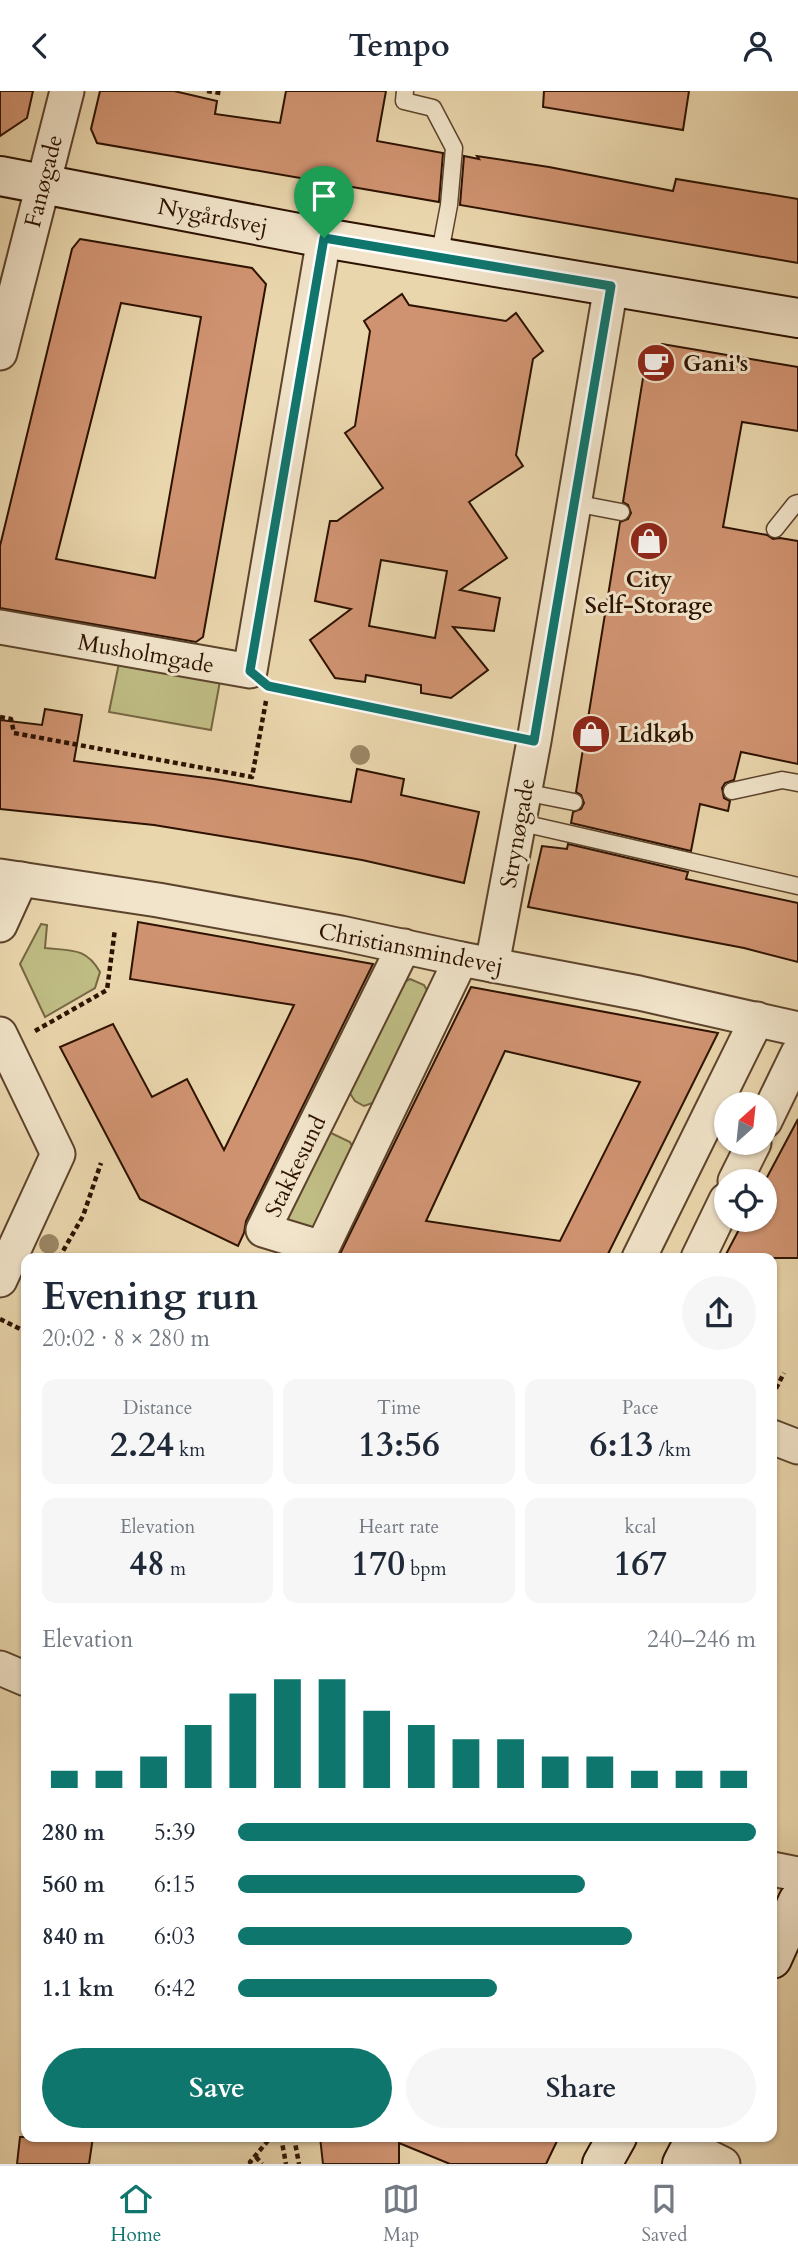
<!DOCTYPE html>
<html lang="en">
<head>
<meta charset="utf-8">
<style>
	:root { --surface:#fff; --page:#f6f6f7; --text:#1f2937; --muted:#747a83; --line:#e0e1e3; --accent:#0f766e }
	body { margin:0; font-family:Cardo,serif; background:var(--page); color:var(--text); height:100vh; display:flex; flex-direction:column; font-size:26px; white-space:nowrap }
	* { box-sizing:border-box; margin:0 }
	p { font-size:23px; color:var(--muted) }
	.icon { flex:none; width:38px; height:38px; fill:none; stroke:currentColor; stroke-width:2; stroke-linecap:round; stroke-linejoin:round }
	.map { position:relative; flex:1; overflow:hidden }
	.details { position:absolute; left:21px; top:1162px; width:756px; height:889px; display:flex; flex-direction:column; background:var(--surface); border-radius:14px; box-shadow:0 2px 5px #0004 }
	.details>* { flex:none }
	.needle { width:46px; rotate:27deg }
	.controls { position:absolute; left:714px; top:1001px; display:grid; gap:14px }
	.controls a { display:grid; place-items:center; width:63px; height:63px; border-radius:50%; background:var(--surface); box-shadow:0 2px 5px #0004; font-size:35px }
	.pin { position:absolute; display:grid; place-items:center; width:60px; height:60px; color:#fff; margin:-72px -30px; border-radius:50% 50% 50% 0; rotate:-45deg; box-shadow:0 0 7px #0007 }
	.pin .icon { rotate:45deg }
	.round { display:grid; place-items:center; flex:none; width:74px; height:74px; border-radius:37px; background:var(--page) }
	.summary { display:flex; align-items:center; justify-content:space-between; height:119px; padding:0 21px }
	h1 { font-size:38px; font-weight:700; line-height:52px }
	.stats { display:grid; grid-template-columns:repeat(3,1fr); gap:10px; height:119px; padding:7px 21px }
	.stats div { display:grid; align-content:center; border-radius:14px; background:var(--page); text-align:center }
	.stats b { font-size:35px; font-weight:700 }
	.stats small { font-size:19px; font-weight:400 }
	.stats p { font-size:19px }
	.chart { height:196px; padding:14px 21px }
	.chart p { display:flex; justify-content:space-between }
	.chart svg { width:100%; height:126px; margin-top:7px; stroke:var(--accent); stroke-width:6 }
	.button { display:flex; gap:14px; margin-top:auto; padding:14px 21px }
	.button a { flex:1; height:80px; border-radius:42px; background:var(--accent); color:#fff; font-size:28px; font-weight:700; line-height:80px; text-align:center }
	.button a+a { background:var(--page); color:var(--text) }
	ul { padding:0 21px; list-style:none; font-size:23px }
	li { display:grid; grid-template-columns:112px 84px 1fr; align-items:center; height:52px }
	li i { height:18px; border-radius:9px; background:var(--accent) }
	header { display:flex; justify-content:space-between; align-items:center; height:91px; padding:0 21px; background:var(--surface); font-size:32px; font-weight:700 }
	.menu { display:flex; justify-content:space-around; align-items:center; height:98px; border-top:2px solid var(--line); background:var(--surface); font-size:19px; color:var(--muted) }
	.menu a { display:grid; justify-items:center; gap:4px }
	.menu .current { color:var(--accent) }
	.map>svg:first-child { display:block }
	.green { fill:#bfbc84; stroke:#766742; stroke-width:2 }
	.building { fill:#d09371; stroke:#2d1200; stroke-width:2; fill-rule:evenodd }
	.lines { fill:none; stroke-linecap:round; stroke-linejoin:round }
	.lane-casing { stroke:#5c432b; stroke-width:19 }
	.street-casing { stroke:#5c432b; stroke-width:37 }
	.secondary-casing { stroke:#2d1200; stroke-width:42 }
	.path { stroke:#2d1200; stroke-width:4.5; stroke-dasharray:5 3.5; stroke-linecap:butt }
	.lane { stroke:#f1e4ca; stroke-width:16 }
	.street { stroke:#f1e4ca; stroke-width:33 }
	.secondary { stroke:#f1e4ca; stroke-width:38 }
	.tree { fill:#9a8664 }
	.route-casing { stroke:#fff; stroke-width:14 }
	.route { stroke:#0f766e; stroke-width:9 }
	.labels { text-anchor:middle; stroke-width:6; stroke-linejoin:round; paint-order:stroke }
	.street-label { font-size:23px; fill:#2d1200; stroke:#f1e4ca }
	.poi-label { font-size:23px; font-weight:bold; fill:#2d1200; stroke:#f1e4ca; text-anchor:start }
</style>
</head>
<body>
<header><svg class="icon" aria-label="back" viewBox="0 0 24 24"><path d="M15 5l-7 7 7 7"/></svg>Tempo<svg class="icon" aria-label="person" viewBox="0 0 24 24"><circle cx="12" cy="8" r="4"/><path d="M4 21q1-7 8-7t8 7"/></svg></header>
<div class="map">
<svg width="798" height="2073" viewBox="0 0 798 2073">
	<rect width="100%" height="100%" fill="#ead6ad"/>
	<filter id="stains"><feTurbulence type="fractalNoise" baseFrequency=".00286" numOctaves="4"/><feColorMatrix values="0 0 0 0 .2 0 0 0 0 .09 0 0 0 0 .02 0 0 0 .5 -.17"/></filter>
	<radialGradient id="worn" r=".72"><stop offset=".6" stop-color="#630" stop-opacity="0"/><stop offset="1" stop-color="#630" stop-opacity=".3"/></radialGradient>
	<g class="green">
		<path d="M119,572L220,590L211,639L109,621Z"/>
		<path d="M41,833L47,834L45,857C71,860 86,856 100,881L95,897L45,926L20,873Z"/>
		<path d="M410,888L424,894L429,903L381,1009L364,1015L355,1010L349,1001L396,895Z"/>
		<path d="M331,1042L350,1051L354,1059L318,1134L307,1140L288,1130L286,1121L320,1048Z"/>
	</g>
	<g class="building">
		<path d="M0,0H33L27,27L0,45Z"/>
		<path d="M100,0H174L217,10L215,23L280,32L286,0H386L377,50L443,62L439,111L97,52L91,38Z"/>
		<path d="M544,0H689L683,39L543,16Z"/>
		<path d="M464,65L479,68L477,65L549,76L673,100L676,88L798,108V172L460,114Z"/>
		<path d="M80,148L252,177L266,193L203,546L196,551L0,517V455L72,158ZM121,212L201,226L155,487L56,468Z"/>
		<path d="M402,203L409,214L506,230L516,222L543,260L533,268L516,364L523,375L469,411L507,467L460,499L500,507L494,540L453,536L488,579L451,607L421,602V594L366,584L365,591L335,587L310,549L351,518L315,510L330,430H337L383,397L345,342L355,335L370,240L364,230ZM381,469L447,480L435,547L369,535Z"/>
		<path d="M662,253L798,276V340L742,331L723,436L767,444L773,448L780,447L798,450V673L741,661L734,689L725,692L722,697L724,707L730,710L728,720L700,713L691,760L571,732L573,721L581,718L584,712L581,704L576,701L620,431L628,428L631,422L628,414L623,411L647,262Z"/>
		<path d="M45,618L82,624L74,670L214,688L351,711L357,678L404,688L401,704L479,721L464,792L362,769L258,751L154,734L0,718V629L42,634Z"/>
		<path d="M568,753L688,781L686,788L798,812V871L744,857L528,816L542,755L567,758Z"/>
		<path d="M138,831L373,873L246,1130L244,1142L238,1155L140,1108L60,956L113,933L152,1006L187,988L224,1059L294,914L130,888Z"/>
		<path d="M471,896L718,942L606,1167H338ZM505,960L640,991L560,1150L426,1130Z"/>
		<path d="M798,1028V1167H724L744,1129H765V1090Z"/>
		<path d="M20,2046H93L89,2073H17Z"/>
		<path d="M320,2046H559L546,2073H450L399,2052V2073H323Z"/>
	</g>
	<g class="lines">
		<g class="lane-casing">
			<g id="lane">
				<path d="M405,0L404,10L433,17L454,57L449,114L439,167"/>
				<path d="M574,412L621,421"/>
				<path d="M775,438L795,413L798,412"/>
				<path d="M732,700L782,689L798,692"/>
				<path d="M524,701L574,711"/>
				<path d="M518,731L798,795"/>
			</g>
		</g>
		<g class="street-casing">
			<g id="street">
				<path d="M0,262L67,0"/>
				<path d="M0,536L250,580L324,147"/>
				<path d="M0,785L158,809L341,842L461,868L639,902L798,938"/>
				<path d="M0,834L21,788"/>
				<path d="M404,855L263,1139L322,1157L461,868"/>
				<path d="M492,874L534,650L611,195"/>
				<path d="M0,943L58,1063L0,1189"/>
				<path d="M765,1030L798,962"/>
				<path d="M735,1090L754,1052"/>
				<path d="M639,1167L757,928"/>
				<path d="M698,1167L726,1109"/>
				<path d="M772,1346L798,1356"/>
				<path d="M0,1577L26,1588"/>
				<path d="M772,1778L798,1783"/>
				<path d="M691,2057L723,2073"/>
			</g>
		</g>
		<g class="secondary-casing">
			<g id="secondary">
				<path d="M0,85L324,147L798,227"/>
				<path d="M772,1868L798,1810"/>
				<path d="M602,2073L617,2046"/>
				<path d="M682,2073L696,2046"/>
			</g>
		</g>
		<g class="path">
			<path d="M207,0L221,2"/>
			<path d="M277,597L502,643"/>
			<path d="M0,626L11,628L14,642L252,686L266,610"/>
			<path d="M35,940L107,899L115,838"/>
			<path d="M59,1167L83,1125L101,1072"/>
			<path d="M0,1228L26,1241"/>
			<path d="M772,1305L784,1282"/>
			<path d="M281,2046L286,2073"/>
			<path d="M294,2046L299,2073"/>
			<path d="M256,2066L262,2073"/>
			<path d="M251,2073L250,2071L271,2046"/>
		</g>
		<use href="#lane" class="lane"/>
		<use href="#street" class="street"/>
		<use href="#secondary" class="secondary"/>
	</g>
	<g class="tree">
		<circle cx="360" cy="664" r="10"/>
		<circle cx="49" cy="1153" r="10"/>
	</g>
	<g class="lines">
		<g class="route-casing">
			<path id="route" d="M324,147L611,195L534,650L268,595L250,580Z"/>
		</g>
		<use href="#route" class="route"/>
	</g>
	<defs>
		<g id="cafe-disc" transform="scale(2.0125)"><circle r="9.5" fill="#8f2418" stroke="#f1e4ca"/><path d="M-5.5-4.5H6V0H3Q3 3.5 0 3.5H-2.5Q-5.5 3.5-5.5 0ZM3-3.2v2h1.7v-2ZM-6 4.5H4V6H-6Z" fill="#fff"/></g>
		<g id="shop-disc" transform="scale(2.0125)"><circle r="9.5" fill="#8f2418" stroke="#f1e4ca"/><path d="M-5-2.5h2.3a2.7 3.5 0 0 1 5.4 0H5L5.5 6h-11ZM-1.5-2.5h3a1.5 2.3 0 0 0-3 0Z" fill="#fff"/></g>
	</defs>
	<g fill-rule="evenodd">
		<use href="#cafe-disc" x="656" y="272"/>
		<use href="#shop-disc" x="649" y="450"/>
		<use href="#shop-disc" x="591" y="643"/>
	</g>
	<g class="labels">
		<g class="street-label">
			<text transform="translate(43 90) rotate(-76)" y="8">Fanøgade</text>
			<text transform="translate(213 125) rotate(11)" y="8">Nygårdsvej</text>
			<text transform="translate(146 562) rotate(10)" y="8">Musholmgade</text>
			<text transform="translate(517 742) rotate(-80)" y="8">Strynøgade</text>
			<text transform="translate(411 857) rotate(11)" y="8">Christiansmindevej</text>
			<text transform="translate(295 1075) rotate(-64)" y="8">Stakkesund</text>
		</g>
		<g class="poi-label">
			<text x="683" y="280">Gani's</text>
			<text x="649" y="496" text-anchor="middle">City<tspan x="649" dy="26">Self-Storage</tspan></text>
			<text x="618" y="651">Lidkøb</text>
		</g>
	</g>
	<rect width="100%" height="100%" filter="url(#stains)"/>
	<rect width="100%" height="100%" fill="url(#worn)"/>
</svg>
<div class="controls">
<a><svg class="needle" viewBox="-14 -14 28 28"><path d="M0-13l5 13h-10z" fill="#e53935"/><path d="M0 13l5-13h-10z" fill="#747a83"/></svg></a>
<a><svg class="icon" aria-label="locate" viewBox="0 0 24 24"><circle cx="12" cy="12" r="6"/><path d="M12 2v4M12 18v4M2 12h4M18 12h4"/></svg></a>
</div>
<div class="pin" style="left:324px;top:147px;background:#1e9e55"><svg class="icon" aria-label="arrive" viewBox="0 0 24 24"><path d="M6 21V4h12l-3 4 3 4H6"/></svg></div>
<section class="details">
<div class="summary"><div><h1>Evening run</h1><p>20:02 · 8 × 280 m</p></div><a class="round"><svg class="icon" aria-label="share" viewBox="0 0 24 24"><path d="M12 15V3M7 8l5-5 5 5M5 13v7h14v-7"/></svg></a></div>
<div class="stats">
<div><p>Distance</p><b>2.24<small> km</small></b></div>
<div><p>Time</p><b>13:56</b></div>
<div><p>Pace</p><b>6:13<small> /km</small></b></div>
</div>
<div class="stats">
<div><p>Elevation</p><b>48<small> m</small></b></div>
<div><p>Heart rate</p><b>170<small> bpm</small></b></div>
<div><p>kcal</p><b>167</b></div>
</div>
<div class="chart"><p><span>Elevation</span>240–246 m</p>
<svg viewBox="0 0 160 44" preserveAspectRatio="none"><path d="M5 44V38M15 44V38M25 44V33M35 44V22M45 44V11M55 44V6M65 44V6M75 44V17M85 44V22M95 44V27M105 44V27M115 44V33M125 44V33M135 44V38M145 44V38M155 44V38"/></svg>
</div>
<ul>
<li><b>280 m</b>5:39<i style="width:100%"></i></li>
<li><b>560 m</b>6:15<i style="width:67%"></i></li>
<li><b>840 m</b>6:03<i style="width:76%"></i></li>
<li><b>1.1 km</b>6:42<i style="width:50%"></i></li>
</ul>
<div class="button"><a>Save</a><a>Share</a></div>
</section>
</div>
<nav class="menu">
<a class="current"><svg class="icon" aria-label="home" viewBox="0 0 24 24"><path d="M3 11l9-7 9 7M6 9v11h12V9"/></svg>Home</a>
<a><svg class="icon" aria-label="map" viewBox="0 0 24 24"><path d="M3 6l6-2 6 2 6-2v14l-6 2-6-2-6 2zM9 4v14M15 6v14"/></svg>Map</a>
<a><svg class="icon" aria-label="saved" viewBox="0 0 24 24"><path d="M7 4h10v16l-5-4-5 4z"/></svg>Saved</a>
</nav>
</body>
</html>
